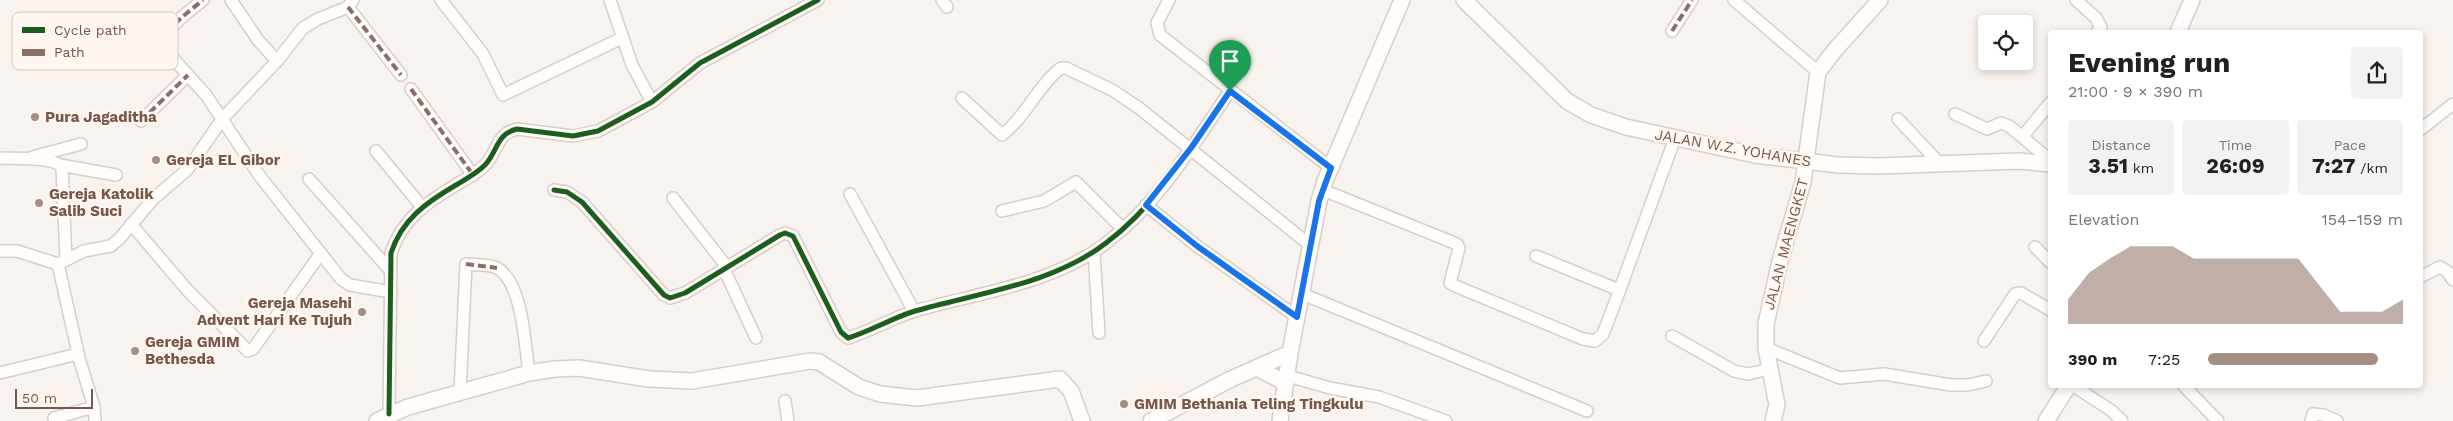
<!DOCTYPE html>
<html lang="en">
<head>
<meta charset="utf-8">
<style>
	:root { --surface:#fff; --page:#f2f2f2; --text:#202124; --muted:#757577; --accent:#a58e84 }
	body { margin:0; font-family:"Work Sans",sans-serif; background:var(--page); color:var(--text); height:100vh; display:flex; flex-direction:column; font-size:19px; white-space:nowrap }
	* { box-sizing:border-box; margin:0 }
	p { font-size:16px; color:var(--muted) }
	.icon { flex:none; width:28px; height:28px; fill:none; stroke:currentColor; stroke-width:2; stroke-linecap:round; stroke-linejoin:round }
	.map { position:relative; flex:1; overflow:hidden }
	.sheet { position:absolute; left:2048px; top:30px; width:375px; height:358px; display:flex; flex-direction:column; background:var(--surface); border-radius:5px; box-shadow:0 2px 8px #0003 }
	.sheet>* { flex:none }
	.fabs { position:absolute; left:1978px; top:15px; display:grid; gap:10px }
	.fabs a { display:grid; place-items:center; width:55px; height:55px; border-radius:5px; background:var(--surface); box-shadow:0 2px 8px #0003; font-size:25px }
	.scale { position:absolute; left:15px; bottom:12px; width:78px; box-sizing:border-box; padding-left:5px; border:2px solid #78574b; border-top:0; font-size:14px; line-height:18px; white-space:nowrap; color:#78574b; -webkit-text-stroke:4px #fff7ef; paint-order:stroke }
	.pin { position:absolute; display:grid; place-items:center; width:42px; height:42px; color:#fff; margin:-51px -21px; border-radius:50% 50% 50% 0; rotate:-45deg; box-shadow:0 0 5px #0007 }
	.pin .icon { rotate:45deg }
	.round { display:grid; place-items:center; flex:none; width:52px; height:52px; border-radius:5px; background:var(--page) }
	.summary { display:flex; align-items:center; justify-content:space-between; height:85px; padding:0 20px }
	h1 { font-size:28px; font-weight:700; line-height:38px }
	.figures { display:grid; grid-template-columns:repeat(3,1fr); gap:8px; height:85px; padding:5px 20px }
	.figures div { display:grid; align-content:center; border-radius:5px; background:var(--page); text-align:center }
	.figures b { font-size:21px; font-weight:700 }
	.figures small { font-size:14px; font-weight:400 }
	.figures p { font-size:14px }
	.chart { height:140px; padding:10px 20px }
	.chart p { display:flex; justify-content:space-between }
	.chart svg { width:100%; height:90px; margin-top:5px; fill:var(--accent); opacity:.7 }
	ul { padding:0 20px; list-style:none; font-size:16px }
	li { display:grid; grid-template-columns:80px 60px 1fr; align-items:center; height:38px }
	li i { height:12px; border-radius:6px; background:var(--accent) }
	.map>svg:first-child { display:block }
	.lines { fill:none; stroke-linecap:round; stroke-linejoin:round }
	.street-casing { stroke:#d7ceca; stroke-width:14 }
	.secondary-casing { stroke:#d8cec9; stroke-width:18 }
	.street { stroke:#fefdfc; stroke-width:11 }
	.secondary { stroke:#fefdfc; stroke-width:15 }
	.quiet { stroke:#8d6e63; stroke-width:4; stroke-dasharray:8 4; stroke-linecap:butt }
	.cycleway-casing { stroke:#fff7ef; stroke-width:8 }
	.cycleway { stroke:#1b5e20; stroke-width:5 }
	.route-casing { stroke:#fff; stroke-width:10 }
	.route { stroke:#1a73e8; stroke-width:6 }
	.poi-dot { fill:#a58e84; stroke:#fff7ef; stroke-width:2 }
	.labels { text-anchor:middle; stroke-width:5; stroke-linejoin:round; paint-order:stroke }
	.poi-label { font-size:15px; font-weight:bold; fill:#78574b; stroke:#fff7ef; text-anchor:start }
	.street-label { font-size:15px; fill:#78574b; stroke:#fff7ef }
	.key { fill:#fff7ef; stroke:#d6c7be; stroke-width:1 }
	.key-label { font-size:14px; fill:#78574b }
</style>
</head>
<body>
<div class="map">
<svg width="2453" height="421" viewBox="0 0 2453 421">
	<rect width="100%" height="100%" fill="#f8f3ee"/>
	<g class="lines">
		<g class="street-casing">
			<g id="street">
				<path d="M231,0L258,40L277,61"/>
				<path d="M441,0L483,54L503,95L622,38"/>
				<path d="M610,0L632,65L652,102"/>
				<path d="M942,0L947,7"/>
				<path d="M1169,0L1157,23L1160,35L1331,168"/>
				<path d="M1734,0L1818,72"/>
				<path d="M2076,0L2096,18L2101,27L2097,32"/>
				<path d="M348,7L401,75"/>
				<path d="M143,25L206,95L259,175L341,279L350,285L391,292"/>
				<path d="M1672,31L1692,0"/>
				<path d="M158,41L182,17L203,0"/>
				<path d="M411,89L473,175"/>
				<path d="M962,98L1002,135C1025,117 1036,90 1056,72C1060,68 1062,67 1066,68L1112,90L1139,108L1310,245"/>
				<path d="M1955,114L1987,129L2001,123L2009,126L2050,160"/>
				<path d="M1898,119L1940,164"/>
				<path d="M141,121L188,75"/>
				<path d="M2420,130L2453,104"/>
				<path d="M2023,136L2050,103"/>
				<path d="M376,151L422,207"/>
				<path d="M32,157L81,144"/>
				<path d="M0,158C14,159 53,156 62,167L66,260"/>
				<path d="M60,165L116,175"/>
				<path d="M309,179L389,269"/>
				<path d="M554,190L567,192L582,202L664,295L670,298L685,293L780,235L785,233L793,236L841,332L848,338C871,331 892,318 915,311C978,293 1053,284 1106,243C1158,204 1194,144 1230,91"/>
				<path d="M1323,190L1457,244L1459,248L1450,283L1453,285L1583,339L1595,341L1603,334L1619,292L1675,138"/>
				<path d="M850,194L914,311"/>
				<path d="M673,198L727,267"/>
				<path d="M1146,205L1197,246L1297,317"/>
				<path d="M1002,211L1044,201L1076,182L1123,229"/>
				<path d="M131,224L189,292L248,351L253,349L321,253"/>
				<path d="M2035,247L2050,262"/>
				<path d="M0,251H17L58,264"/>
				<path d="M1094,252L1099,333"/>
				<path d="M1536,256L1619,290"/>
				<path d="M724,269L756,338"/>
				<path d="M2420,277L2440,267L2447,271L2453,280"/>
				<path d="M1300,293L1587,411"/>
				<path d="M1672,336L1734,371L1748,374L1770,369"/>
				<path d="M1984,341L2015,294L2021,293L2050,310"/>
				<path d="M1766,348L1840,378L1884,374L1951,385H1968L1986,381"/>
				<path d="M0,373L78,354"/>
				<path d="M1288,376L1330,388L1379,397L1446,421"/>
				<path d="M2072,385L2112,411L2122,421"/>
				<path d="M2183,385L2218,421"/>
				<path d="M460,392L466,264C476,265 489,264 497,268C523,282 525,347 529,373"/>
				<path d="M785,401L788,421"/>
				<path d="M389,414L391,253C402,219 427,202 456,185C466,179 477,173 485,165C498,151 496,134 517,129L573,136L598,131L652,102L700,63L818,0"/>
				<path d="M54,418L94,407"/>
				<path d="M95,421L94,407L79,358L58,264L84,251L111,246L120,238L153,199L187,170L223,118L277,61L303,28L318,19L348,7L353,0"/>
				<path d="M2311,421L2313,414L2324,415L2337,421"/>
			</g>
		</g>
		<g class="secondary-casing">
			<g id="secondary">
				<path d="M1464,0L1567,101L1591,115L1626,127L1755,155L1838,165L1878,166L2019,161L2050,164"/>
				<path d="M2178,32L2192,0"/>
				<path d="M1257,368L1286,383"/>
				<path d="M377,421L408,407L529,373L555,369L579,368L649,379L692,381L810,361L819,362L859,387L880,394L917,398L1060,379L1071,391L1082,421"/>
				<path d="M1151,421L1231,379L1290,353"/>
				<path d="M1280,421L1290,353L1319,201L1325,181L1402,0"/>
				<path d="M1773,421L1777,405L1766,348V324L1780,261L1803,182L1818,72L1835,50L1880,0"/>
				<path d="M2046,421L2069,385"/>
			</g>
		</g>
		<use href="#street" class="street"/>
		<use href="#secondary" class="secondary"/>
		<g class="quiet">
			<path d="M348,7L401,75"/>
			<path d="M1672,31L1692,0"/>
			<path d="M158,41L182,17L203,0"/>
			<path d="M411,89L473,175"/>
			<path d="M141,121L188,75"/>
			<path d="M466,264L497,268"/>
		</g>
		<g class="cycleway-casing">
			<g id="cycleway">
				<path d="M554,190L567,192L582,202L664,295L670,298L685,293L780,235L785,233L793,236L841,332L848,338C871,331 892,318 915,311C978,293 1053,284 1106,243C1158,204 1194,144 1230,91"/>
				<path d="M389,414L391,253C402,219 427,202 456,185C466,179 477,173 485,165C498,151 496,134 517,129L573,136L598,131L652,102L700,63L818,0"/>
			</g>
		</g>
		<use href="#cycleway" class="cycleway"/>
	</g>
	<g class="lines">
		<g class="route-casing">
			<path id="route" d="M1230,91L1331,168L1319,201L1297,317L1197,246L1146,205L1191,148Z"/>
		</g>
		<use href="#route" class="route"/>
	</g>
	<g class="poi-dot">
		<circle cx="35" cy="117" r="5"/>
		<circle cx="156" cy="160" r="5"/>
		<circle cx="39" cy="203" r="5"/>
		<circle cx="362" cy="312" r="5"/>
		<circle cx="135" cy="351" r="5"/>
		<circle cx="1124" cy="404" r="5"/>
	</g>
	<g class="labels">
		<g class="poi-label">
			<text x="45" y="122">Pura Jagaditha</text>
			<text x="166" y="165">Gereja EL Gibor</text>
			<text x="49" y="199">Gereja Katolik<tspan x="49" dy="17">Salib Suci</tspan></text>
			<text x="352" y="308" text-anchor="end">Gereja Masehi<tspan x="352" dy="17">Advent Hari Ke Tujuh</tspan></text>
			<text x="145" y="347">Gereja GMIM<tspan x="145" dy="17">Bethesda</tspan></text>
			<text x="1134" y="409">GMIM Bethania Teling Tingkulu</text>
		</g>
		<g class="street-label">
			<text transform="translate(1733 148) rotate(10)" y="5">JALAN W.Z. YOHANES</text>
			<text transform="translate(1786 244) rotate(-75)" y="5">JALAN MAENGKET</text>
		</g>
	</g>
	<rect x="12" y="12" width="166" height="58" rx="8" class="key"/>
	<rect x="22" y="27" width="23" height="6" fill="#1b5e20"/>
	<rect x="22" y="49" width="23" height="7" fill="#8d6e63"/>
	<g class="key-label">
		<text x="54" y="35">Cycle path</text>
		<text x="54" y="57">Path</text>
	</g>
</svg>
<div class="fabs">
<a><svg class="icon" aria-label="locate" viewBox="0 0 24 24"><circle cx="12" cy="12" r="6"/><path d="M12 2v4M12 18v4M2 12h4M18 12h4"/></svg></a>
</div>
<div class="scale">50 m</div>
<div class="pin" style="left:1230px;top:91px;background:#1e9e55"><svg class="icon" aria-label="arrive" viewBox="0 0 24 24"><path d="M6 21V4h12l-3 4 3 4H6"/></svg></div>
<section class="sheet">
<div class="summary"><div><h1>Evening run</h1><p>21:00 · 9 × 390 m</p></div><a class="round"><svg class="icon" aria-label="share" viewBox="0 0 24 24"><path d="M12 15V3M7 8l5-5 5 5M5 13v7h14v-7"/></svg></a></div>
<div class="figures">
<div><p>Distance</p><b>3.51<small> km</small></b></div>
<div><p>Time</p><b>26:09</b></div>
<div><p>Pace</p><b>7:27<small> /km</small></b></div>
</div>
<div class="chart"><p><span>Elevation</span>154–159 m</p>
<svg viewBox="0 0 160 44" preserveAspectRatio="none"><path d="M0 44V32L10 19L20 12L30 6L40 6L50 6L60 12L70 12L80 12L90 12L100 12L110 12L120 25L130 38L140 38L150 38L160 32V44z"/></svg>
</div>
<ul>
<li><b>390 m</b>7:25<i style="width:87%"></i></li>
</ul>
</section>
</div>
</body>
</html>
